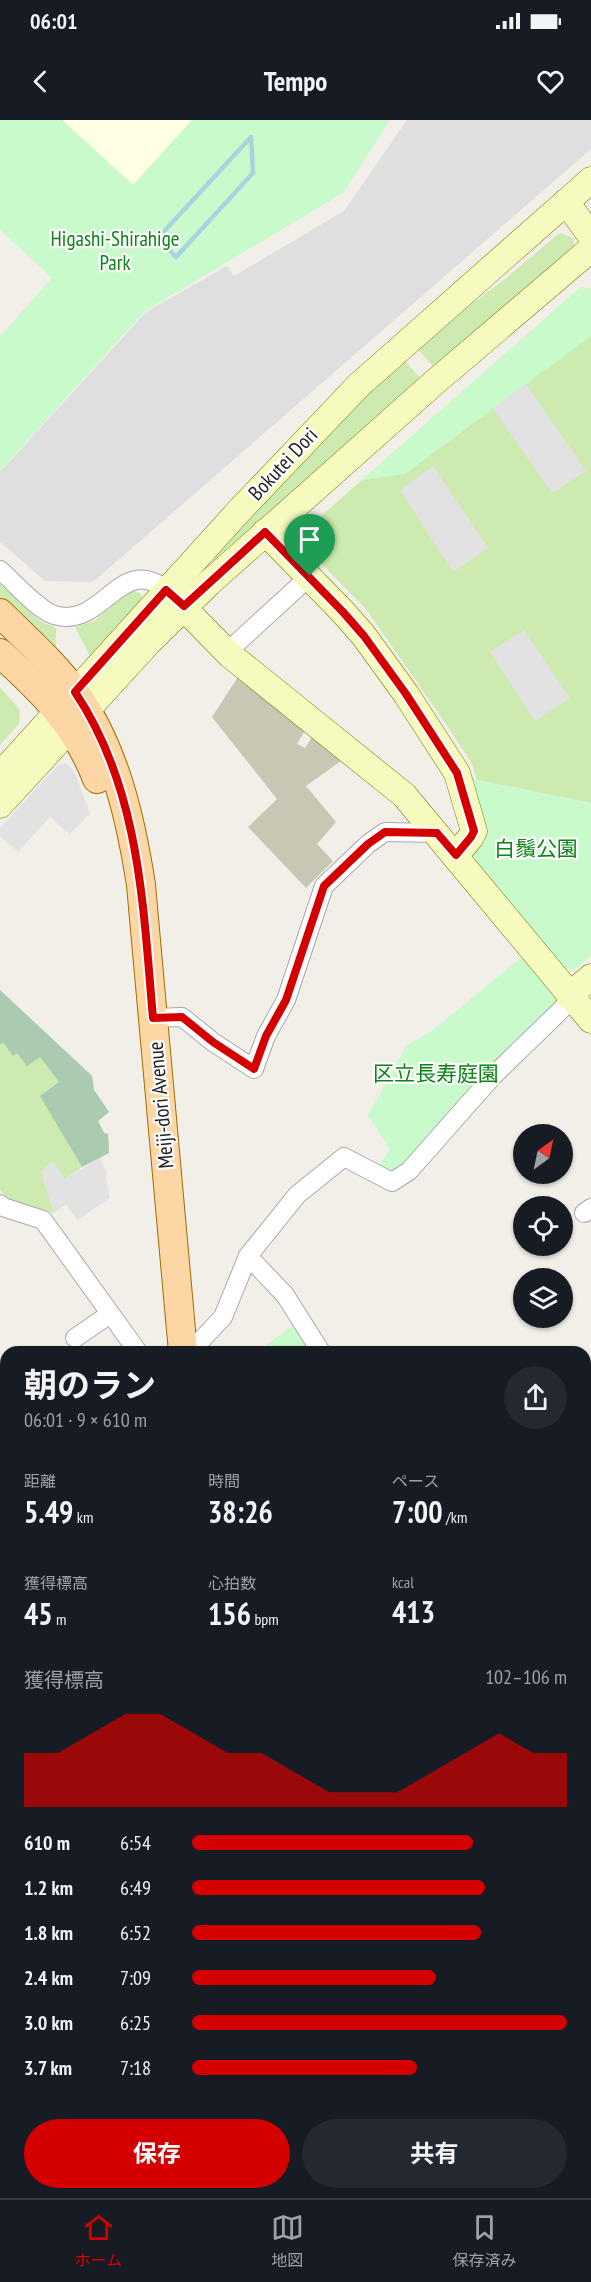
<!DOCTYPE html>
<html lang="ja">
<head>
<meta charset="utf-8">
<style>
	:root { --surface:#171b24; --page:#242831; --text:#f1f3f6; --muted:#9ea1a6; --line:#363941; --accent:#d40000 }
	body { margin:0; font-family:"PT Sans Narrow","Noto Sans JP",sans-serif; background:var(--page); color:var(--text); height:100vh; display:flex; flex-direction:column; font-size:22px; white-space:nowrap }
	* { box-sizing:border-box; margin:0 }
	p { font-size:20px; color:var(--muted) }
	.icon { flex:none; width:33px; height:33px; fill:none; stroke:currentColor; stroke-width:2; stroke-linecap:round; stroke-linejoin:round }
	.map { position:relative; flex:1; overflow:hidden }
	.details { position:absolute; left:0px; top:1226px; width:591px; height:854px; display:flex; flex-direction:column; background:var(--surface); border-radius:18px 18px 0 0; box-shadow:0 2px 4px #0004 }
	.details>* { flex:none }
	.needle { width:39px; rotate:33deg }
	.fabs { position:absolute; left:513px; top:1004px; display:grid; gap:12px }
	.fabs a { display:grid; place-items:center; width:60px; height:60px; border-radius:50%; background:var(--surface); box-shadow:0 2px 4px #0004; font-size:30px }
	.pin { position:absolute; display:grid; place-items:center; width:51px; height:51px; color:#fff; margin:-62px -26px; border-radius:50% 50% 50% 0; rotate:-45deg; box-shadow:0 0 6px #0007 }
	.pin .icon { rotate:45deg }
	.round { display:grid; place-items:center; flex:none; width:63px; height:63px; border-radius:32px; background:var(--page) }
	.headline { display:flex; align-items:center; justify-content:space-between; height:102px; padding:0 24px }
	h1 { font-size:33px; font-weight:700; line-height:45px }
	.figures { display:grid; grid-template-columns:repeat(3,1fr); gap:9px; height:102px; padding:6px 24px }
	.figures div { display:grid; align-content:center }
	.figures b { font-size:30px; font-weight:700 }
	.figures small { font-size:16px; font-weight:400 }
	.figures p { font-size:16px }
	.chart { height:168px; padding:12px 24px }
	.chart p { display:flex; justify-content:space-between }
	.chart svg { width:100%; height:108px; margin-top:6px; fill:var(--accent); opacity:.7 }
	.primary-button { display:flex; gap:12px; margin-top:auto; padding:12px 24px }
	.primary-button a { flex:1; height:69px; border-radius:36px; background:var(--accent); color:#fff; font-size:24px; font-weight:700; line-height:69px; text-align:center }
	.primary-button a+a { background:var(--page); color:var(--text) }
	ul { padding:0 24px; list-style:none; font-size:20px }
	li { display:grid; grid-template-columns:96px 72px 1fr; align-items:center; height:45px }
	li i { height:15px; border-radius:8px; background:var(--accent) }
	.status { display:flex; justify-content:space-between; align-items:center; height:42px; padding:0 30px; background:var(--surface); direction:ltr }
	.status svg { height:16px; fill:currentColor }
	header { display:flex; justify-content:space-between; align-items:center; height:78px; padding:0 24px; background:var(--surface); font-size:27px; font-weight:700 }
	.tab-bar { display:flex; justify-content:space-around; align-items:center; height:84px; border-top:2px solid var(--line); background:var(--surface); font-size:16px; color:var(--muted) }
	.tab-bar a { display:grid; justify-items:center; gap:3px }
	.tab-bar .current { color:var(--accent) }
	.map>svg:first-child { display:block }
	.residential { fill:#e0dfdf }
	.education { fill:#ffffe5 }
	.construction { fill:#c7c7b4 }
	.grass { fill:#cdebb0 }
	.cemetery { fill:#aacbaf }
	.park { fill:#c8facc }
	.pitch { fill:#88e0be }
	.parking { fill:#e2e2e2 }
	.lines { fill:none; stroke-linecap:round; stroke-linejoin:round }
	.stream { stroke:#aad3df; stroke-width:4.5 }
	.street-casing { stroke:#a9a9a9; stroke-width:20 }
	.secondary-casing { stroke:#707d05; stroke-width:27 }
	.primary-casing { stroke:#a06b00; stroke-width:30 }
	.street { stroke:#fff; stroke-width:18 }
	.secondary { stroke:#f7fabf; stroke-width:26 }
	.primary { stroke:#fcd6a4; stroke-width:28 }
	.route-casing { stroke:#fff; stroke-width:12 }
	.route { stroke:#d40000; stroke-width:8 }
	.labels { text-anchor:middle; stroke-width:4.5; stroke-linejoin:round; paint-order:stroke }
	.park-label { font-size:21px; fill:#0c8416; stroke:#fff }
	.street-label { font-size:21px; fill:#222; stroke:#fff }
</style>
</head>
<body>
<div class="status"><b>06:01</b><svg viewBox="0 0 49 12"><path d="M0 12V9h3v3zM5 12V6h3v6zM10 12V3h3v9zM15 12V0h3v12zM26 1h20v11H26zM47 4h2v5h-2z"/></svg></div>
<header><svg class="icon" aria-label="back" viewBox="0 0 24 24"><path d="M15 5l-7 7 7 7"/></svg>Tempo<svg class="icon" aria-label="heart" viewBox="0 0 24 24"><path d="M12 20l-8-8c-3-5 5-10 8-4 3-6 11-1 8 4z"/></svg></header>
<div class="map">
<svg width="591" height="2078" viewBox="0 0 591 2078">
	<rect width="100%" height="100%" fill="#f2efe9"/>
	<path class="residential" d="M407,0H591V29L93,462L45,461L0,422V352L146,192L227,146L234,156L344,91Z"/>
	<g class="education">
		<path d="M62,0H192L133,65Z"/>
		<path d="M585,1350L591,1355V1630L585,1632Z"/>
		<path d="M585,1809L591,1812V2063L585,2058Z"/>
	</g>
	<path class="construction" d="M238,557L306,609L297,624L305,628L314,614L345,638L306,666L336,702L317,724L333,741L306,768L248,707L277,679L212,597Z"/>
	<g class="grass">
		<path d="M561,113L573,118L574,125L572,129L435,249L417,228L444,204L504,160L557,115Z"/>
		<path d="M581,167L591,169V683L477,660L471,642L446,604L366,489L296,418Z"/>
		<path d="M402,237L420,258L216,441L211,437Z"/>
		<path d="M0,464L40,501L56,508V531L0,478Z"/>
		<path d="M132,470L141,474L143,480L91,538L75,507L94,501L126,473Z"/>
		<path d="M0,567L20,590L19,604L0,625Z"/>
		<path d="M0,870L92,956L94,970L109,992L98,1001L104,1013L108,1014L109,1033L89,1042L65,1059L41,1051L54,1093L9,1079L0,1070Z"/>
	</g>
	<g class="cemetery">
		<path d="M0,870L92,956L94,970L109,992L98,1001L104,1013L108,1014L109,1033L82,1047L40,976L59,962L40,937L27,946L17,933L13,936L3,922L0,925Z"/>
		<path d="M6,2015V2073H45L48,2078H0V2022Z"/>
	</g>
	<g class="park">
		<path d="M0,0H62L133,65L192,0H390L343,73L145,191L0,351V216L52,158L0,110Z"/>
		<path d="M581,167L591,169V216L405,354L362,360Z"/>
		<path d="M467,658L591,683V835L576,849H561L475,741Z"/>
		<path d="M523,836L560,879L401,1052L390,1054L378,1047L390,1029L368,995L407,925L429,913Z"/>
		<path d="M299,1201L316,1232H258L259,1230Z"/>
		<path d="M6,1501V1744L0,1741V1503Z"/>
	</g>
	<path class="pitch" d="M585,1867L591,1871L590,1947L585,1944Z"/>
	<g class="parking">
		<path d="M526,264L586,351L552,373L493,289Z"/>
		<path d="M433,346L488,428L453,452L400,370Z"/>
		<path d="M524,510L570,578L535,601L490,532Z"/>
		<path d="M66,643L75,653L90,694L69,714L50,697L18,732L0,716V708L58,645Z"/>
		<path d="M100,1038L107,1053L105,1056L110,1078L77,1100L66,1084L54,1093L41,1051L53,1041L65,1059Z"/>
	</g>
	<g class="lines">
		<path class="stream" d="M251,17L253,53L176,137L158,118Z"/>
		<g class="street-casing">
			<g id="street">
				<path d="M0,450C14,462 37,489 54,495C103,510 120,432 166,470"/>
				<path d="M227,532L310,456"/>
				<path d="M153,898L182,897L213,922L254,949L266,916L286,880L324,766L368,724L385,712L437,713"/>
				<path d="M0,1084L3,1087L43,1100L138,1232"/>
				<path d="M584,1093L591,1088"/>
				<path d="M248,1136L285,1175L321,1232"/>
				<path d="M75,1218L110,1194"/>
				<path d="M190,1232L223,1197L248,1136L297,1075L344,1037L392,1062L409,1051L493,956L564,887L569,876"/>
				<path d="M2,1291L6,1299"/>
				<path d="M0,1335L6,1334"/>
				<path d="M585,1342L591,1348"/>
				<path d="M0,1498L6,1496"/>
				<path d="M585,1643L591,1647"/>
				<path d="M585,1710L591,1701"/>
				<path d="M0,1755L6,1758"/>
				<path d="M506,2073L518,2078"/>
				<path d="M161,2078L168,2073"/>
				<path d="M566,2078L570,2073"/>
			</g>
		</g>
		<g class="secondary-casing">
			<g id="secondary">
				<path d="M566,82L591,116"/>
				<path d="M265,412L343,492L364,516L406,574L457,653L474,711L471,717L456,735"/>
				<path d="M171,475L230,535L404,675L591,900"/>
				<path d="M0,655L239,391L359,265L591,60"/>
				<path d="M0,685L150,521L209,463L435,262L591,129"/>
				<path d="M569,876L591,857"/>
			</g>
		</g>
		<g class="primary-casing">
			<g id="primary">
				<path d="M0,493C26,519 55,544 76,574C115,629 131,700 141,765L183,1232"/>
				<path d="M0,533C42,571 76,604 97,659"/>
				<path d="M259,2073L260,2078"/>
			</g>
		</g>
		<use href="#street" class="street"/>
		<use href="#secondary" class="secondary"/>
		<use href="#primary" class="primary"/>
	</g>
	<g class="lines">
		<g class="route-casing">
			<path id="route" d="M265,412L343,492L364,516L406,574L457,653L474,711L471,717L456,735L437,713L385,712L368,724L324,766L286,880L266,916L254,949L213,922L182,897L153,898C143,786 140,669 75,572L166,470L184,486Z"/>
		</g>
		<use href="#route" class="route"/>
	</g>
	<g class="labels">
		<g class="park-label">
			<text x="115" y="126">Higashi-Shirahige<tspan x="115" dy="24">Park</tspan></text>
			<text x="536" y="736">白鬚公園</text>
			<text x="436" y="961">区立長寿庭園</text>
		</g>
		<g class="street-label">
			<text transform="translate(283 344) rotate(-47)" y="7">Bokutei Dori</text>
			<text transform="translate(161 985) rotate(-95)" y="7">Meiji-dori Avenue</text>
		</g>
	</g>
</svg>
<div class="fabs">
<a><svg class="needle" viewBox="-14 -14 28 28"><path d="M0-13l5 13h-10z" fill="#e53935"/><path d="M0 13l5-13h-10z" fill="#9ea1a6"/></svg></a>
<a><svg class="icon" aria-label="locate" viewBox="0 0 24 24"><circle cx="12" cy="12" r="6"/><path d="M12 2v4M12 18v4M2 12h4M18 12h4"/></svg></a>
<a><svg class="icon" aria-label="layers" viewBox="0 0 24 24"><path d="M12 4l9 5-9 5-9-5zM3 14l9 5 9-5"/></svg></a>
</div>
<div class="pin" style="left:310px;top:456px;background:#1e9e55"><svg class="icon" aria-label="arrive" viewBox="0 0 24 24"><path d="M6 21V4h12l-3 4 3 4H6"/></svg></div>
<section class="details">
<div class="headline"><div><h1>朝のラン</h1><p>06:01 · 9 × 610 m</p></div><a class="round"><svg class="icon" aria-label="share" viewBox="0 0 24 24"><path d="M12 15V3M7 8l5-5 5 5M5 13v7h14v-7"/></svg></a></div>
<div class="figures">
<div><p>距離</p><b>5.49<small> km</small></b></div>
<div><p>時間</p><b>38:26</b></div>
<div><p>ペース</p><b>7:00<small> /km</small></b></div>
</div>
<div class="figures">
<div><p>獲得標高</p><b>45<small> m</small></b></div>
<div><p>心拍数</p><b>156<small> bpm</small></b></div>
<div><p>kcal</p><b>413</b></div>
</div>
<div class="chart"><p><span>獲得標高</span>102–106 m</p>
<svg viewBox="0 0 160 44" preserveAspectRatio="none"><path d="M0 44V22L10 22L20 14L30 6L40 6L50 14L60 22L70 22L80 30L90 38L100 38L110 38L120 30L130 22L140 14L150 22L160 22V44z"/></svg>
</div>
<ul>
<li><b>610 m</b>6:54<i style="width:75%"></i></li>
<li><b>1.2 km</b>6:49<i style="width:78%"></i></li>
<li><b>1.8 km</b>6:52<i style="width:77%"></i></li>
<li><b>2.4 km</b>7:09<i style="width:65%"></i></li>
<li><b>3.0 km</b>6:25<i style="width:100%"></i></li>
<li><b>3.7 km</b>7:18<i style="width:60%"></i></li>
</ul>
<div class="primary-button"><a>保存</a><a>共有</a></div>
</section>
</div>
<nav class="tab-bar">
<a class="current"><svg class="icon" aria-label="home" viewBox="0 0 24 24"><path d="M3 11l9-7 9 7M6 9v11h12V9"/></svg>ホーム</a>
<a><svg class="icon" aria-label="map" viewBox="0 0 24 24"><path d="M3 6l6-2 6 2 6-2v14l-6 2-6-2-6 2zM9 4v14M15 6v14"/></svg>地図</a>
<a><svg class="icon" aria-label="saved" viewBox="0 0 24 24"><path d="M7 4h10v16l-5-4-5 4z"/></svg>保存済み</a>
</nav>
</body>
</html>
